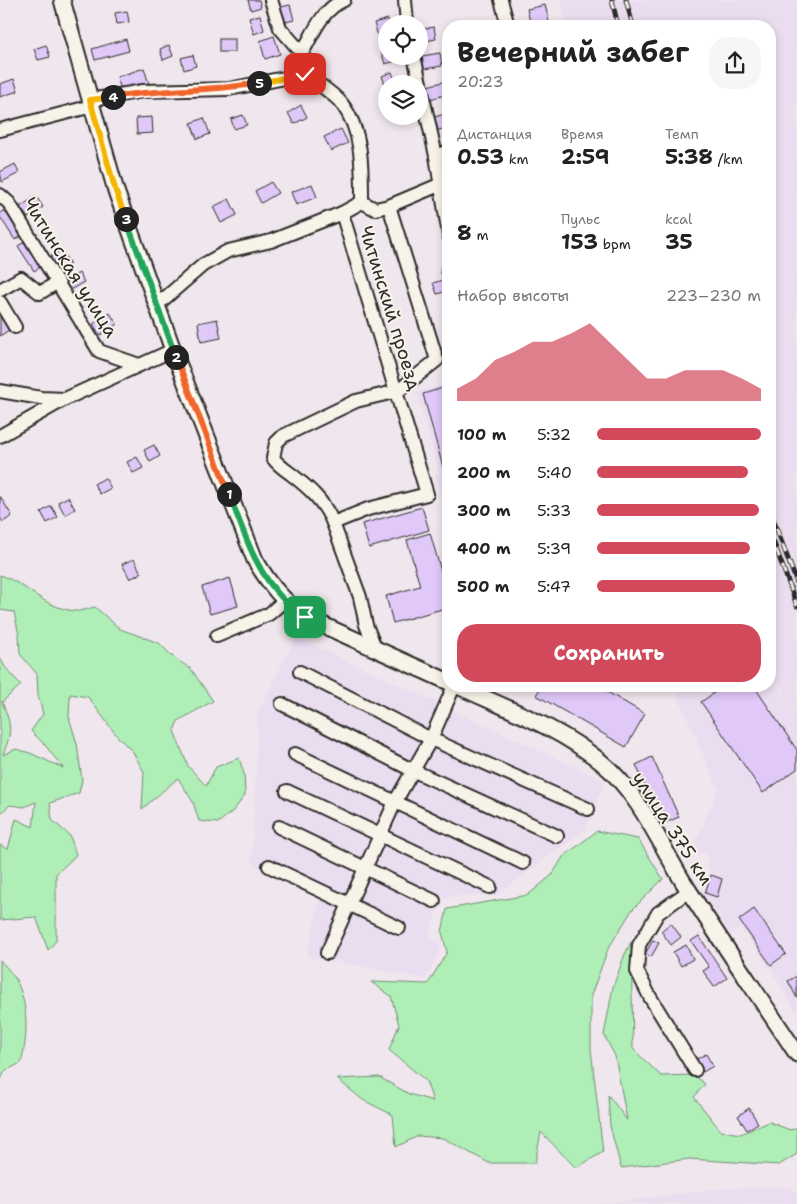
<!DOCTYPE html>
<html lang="ru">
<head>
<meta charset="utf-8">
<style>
	:root { --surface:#fff; --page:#f6f6f6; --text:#222; --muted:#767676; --accent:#d1495b }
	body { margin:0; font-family:"Shantell Sans",sans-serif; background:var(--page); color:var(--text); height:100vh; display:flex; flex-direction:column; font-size:19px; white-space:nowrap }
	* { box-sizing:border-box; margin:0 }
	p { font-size:16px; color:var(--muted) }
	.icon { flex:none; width:28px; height:28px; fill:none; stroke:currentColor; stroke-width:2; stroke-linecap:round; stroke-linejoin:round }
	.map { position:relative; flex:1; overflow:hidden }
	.panel { position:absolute; left:442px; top:20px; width:334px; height:672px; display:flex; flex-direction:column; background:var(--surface); border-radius:20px; box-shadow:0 2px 8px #0003 }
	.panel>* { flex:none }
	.tools { position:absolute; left:378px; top:15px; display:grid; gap:10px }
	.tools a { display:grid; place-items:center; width:50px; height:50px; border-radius:50%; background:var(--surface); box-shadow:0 2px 8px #0003; font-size:25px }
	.pin { position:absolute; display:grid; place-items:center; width:42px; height:42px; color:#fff; margin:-21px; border-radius:10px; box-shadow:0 2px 8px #0006 }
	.km { position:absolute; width:25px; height:25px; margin:-12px; border-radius:50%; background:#222; color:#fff; font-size:14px; line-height:25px; text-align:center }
	.round { display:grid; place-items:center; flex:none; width:52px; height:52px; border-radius:20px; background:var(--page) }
	.summary { display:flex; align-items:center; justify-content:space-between; height:85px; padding:0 15px }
	h1 { font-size:28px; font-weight:700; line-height:38px }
	.stats { display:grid; grid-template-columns:repeat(3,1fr); gap:8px; height:85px; padding:5px 15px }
	.stats div { display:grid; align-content:center }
	.stats b { font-size:21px; font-weight:700 }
	.stats small { font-size:14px; font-weight:400 }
	.stats p { font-size:14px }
	.chart { height:140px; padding:10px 15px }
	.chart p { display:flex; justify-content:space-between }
	.chart svg { width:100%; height:90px; margin-top:5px; fill:var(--accent); opacity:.7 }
	.action { display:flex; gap:10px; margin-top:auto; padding:10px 15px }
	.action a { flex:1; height:58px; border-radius:20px; background:var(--accent); color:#fff; font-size:20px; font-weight:700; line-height:58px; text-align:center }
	ul { padding:0 15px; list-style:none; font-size:16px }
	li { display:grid; grid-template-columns:80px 60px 1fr; align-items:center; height:38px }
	li i { height:12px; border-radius:6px; background:var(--accent) }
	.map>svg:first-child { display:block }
	.built { fill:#ebddf0 }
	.green { fill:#afefb7; stroke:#6d8d71 }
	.building { fill:#e0c8f8; stroke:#2b2b2b }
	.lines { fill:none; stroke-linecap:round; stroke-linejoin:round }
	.minor-casing { stroke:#2b2b2b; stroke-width:16 }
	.major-casing { stroke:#2b2b2b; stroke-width:19 }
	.minor { stroke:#f7f3e8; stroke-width:12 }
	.major { stroke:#f7f3e8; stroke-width:15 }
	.rail-casing { stroke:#2b2b2b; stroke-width:5 }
	.rail { stroke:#f7f3e8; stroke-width:3; stroke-dasharray:9; stroke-linecap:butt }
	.split-1-casing { stroke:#fff; stroke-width:10 }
	.split-2-casing { stroke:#fff; stroke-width:10 }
	.split-3-casing { stroke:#fff; stroke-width:10 }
	.split-4-casing { stroke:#fff; stroke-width:10 }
	.split-5-casing { stroke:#fff; stroke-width:10 }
	.split-6-casing { stroke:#fff; stroke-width:10 }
	.split-1 { stroke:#22a559; stroke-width:6 }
	.split-2 { stroke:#f0652b; stroke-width:6 }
	.split-3 { stroke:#22a559; stroke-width:6 }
	.split-4 { stroke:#f5b400; stroke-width:6 }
	.split-5 { stroke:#f0652b; stroke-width:6 }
	.split-6 { stroke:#f5b400; stroke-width:6 }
	.labels { text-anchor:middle; stroke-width:4; stroke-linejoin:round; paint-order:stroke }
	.street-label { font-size:19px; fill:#2b2b2b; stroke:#f7f3e8 }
</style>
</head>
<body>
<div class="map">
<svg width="797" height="1204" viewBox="0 0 797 1204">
	<rect width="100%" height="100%" fill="#f0e6ed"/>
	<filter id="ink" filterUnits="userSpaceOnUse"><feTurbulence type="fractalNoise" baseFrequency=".02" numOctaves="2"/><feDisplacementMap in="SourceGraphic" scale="10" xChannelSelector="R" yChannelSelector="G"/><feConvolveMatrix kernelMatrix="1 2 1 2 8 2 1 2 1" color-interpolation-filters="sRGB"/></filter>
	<g filter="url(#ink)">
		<g class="built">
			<path d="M561,0H797V712L770,671V26H567Z"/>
			<path d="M449,383V519L436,475L440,474L416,392Z"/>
			<path d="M296,637L605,781L585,830L498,894L442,897L429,935L441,947L426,979L307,956L321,893L252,864L258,712Z"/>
			<path d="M770,673L797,714V1014L770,968L740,927L731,934L704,895L710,873L707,854L692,851L718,789L676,692L679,686H770Z"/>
			<path d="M783,1187L797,1191V1204H598L715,1189Z"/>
		</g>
		<g class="green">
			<path d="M0,575C27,584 44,608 75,611C81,612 89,608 95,607L120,629L159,643L173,657L191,669L213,701L178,721L174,731L188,766L206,786L216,767L239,758L244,774L245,795L234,810L218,823L199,821L193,802L178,778L142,809L144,772L133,752L117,736L88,697L70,694L69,717L77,744L82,780L79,793L50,803L52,820L70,836L76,855L56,874V941L48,950L36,917L0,920V845L8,849L16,819L33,827L36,802L24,807L10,805L0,814V658L5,667L21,685L2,702C12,726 12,731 3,755L16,749L30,753L63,768L45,745L31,731L43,714L38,695L37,674L20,654L19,635L14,612L0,610Z"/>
			<path d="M597,831L638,839L663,879L632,910L608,949L591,995V1050L603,1152L576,1168L541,1132L535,1163H489L443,1138L418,1136L396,1147L393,1115L363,1100L337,1079L379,1077L409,1094L433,1101L426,1081L389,1050L399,1025L391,996L371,982L428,984L447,952L442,932L447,909L528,895L552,875L563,857Z"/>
			<path d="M631,942L633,1049L661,1076L694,1075L705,1084L694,1097L721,1131L741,1134L769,1122L790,1130L797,1128V1154L779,1165L689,1159L621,1168L610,1126L608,1095L627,1120L615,1056L604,1035L613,987L625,954Z"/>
			<path d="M0,960C5,966 11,972 15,978C29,1003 28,1037 21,1063L5,1071L0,1081Z"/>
		</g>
		<g class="building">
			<path d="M248,0H259L261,7L251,10Z"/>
			<path d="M290,5L294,20L281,23L277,8Z"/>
			<path d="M545,5L550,26H531L527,9Z"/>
			<path d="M127,11L129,22L117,24L115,13Z"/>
			<path d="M260,15L264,30L254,34L249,18Z"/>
			<path d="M388,19L389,24H386V33L378,36L374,23Z"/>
			<path d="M434,27L436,39L420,42L419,30Z"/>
			<path d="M274,36L280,54L265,59L260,41Z"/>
			<path d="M126,39L129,51L95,60L92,49Z"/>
			<rect x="219" y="39" width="16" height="13"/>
			<path d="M46,45L50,57L38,60L34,49Z"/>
			<path d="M169,45L173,56L163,60L160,49Z"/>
			<path d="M386,49V56H399L400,60L385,64L381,51Z"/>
			<path d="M440,53L442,66L424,69L422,56Z"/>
			<path d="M193,55L196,66L184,70L181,58Z"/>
			<path d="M144,68L149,84L135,89L120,87L117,77Z"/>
			<path d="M392,72L396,83L386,84V87L382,76Z"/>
			<path d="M14,79L18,91L0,97V84Z"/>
			<path d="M447,81L449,94L430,99L427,86Z"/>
			<path d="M301,105L307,117L294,124L288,113Z"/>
			<path d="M449,113V128L438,130L434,117Z"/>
			<path d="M243,115L247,125L234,129L231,119Z"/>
			<path d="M152,117L153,133L137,134L136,118Z"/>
			<path d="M204,118L210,134L197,139L191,123Z"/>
			<path d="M341,129L348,143L331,151L324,137Z"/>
			<path d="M15,164L19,173L2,182L0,172Z"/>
			<path d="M271,182L278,193L261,203L255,191Z"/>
			<path d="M312,184L317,197L296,205L291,192Z"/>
			<path d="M36,196L43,207L28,218L20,207Z"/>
			<path d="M229,199L237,215L221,223L213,207Z"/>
			<path d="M8,207L25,234L15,240L0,217V213Z"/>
			<path d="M29,239L45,264L34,271L18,246Z"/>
			<path d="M61,250L70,264L58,271L50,257Z"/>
			<path d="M447,267L449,282L445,283L447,291L437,294L433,283L443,280L440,269Z"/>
			<path d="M79,273L84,282L70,290L65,281Z"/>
			<path d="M0,309L12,328L0,336Z"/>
			<path d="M110,313L117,324L100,335L93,324Z"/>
			<path d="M217,319L221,338L201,342L198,323Z"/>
			<path d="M449,386V470L444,471L423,394Z"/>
			<path d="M154,445L160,456L150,462L144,450Z"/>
			<path d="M137,457L143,468L133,473L127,462Z"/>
			<path d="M105,478L111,488L100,494L94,484Z"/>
			<path d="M0,496L12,516L3,522L0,518Z"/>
			<path d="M68,497L75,509L65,515L58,502Z"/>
			<path d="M51,506L58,517L47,523L41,512Z"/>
			<path d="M422,507L429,530L369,548L362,524Z"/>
			<path d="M430,533L449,599V607L393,623L386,596L420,586L407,540Z"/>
			<path d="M134,559L141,573L130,579L122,564Z"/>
			<path d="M230,578L238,606L210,614L202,587Z"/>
			<path d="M542,686H597L645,714L626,747L536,695Z"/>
			<path d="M724,686H754L797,750V769L763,793L701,702Z"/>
			<path d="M652,757L679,817L662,824L636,765Z"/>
			<path d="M711,875L722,879L717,897L705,893Z"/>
			<path d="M754,909L786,954L771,965L739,920Z"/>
			<path d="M671,923L681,937L671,945L661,931Z"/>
			<path d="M699,936L727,978L714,987L703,971L709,967L691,941Z"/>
			<path d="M653,940L659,943L651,957L645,954Z"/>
			<path d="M686,945L693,959L681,966L673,952Z"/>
			<path d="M797,976V998L788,981Z"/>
			<path d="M706,1054L713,1066L703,1072L695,1060Z"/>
			<path d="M749,1108L758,1123L747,1130L738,1116Z"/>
		</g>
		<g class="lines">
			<g class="minor-casing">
				<g id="minor">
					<path d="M405,0L407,24"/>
					<path d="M501,0L508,26"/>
					<path d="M302,53C313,34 322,9 344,0"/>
					<path d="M414,56L436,156L449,236"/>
					<path d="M305,74C316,83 333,92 342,104C363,131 362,169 362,202L342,213L427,494L368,509L333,523L360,597L366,625L376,650"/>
					<path d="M90,100L143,91L229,89L305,74L302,53L280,28L271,0"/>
					<path d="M0,130L92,106"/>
					<path d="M436,156L449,151"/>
					<path d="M0,195L9,203L99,351L139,365"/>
					<path d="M362,202L375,209L389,206L439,185"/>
					<path d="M0,290L21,278L40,293L58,282"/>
					<path d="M0,302L15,327"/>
					<path d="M157,305L203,265L228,251L271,241L342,213"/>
					<path d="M0,391L41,398L65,399"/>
					<path d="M0,436L65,399L173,350"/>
					<path d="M333,523C324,501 309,488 291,474C284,469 278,465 273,458L276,443L283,436L356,401L398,391L437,360L389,206"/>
					<path d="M217,636L269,614L284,601"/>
					<path d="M300,672L431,739L588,809"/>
					<path d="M282,704L412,770L557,836"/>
					<path d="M295,754L523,863"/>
					<path d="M287,791L490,887"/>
					<path d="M279,827L434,901"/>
					<path d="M269,866L399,928"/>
					<path d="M689,891L658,913L639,945L637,971L650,997L695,1070"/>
					<path d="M327,953L395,802L431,739L454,686"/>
				</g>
			</g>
			<g class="major-casing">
				<g id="major">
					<path d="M62,0L116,191L173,350L255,560C270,585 282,600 305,617L449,682"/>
					<path d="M458,686C507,709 559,727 601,762C638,792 658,840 682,880C719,939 759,996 797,1054"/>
				</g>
			</g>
			<use href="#minor" class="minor"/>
			<use href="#major" class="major"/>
			<g class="rail-casing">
				<g id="rail">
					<path d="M612,0L618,26"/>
					<path d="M626,0L633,26"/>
					<path d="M770,511L797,583"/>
					<path d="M770,532L797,606"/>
				</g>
			</g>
			<use href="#rail" class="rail"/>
		</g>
	</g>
	<g class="lines" filter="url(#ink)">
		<g class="split-1-casing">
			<path id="split-1" d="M229,494C244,532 255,571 284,600C290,607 298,612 305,617"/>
		</g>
		<g class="split-2-casing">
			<path id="split-2" d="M176,357L229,494"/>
		</g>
		<g class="split-3-casing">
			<path id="split-3" d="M126,219L176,357"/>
		</g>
		<g class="split-4-casing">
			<path id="split-4" d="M113,97L90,100L116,192L126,219"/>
		</g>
		<g class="split-5-casing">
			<path id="split-5" d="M113,97C162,88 211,92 259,83"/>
		</g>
		<g class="split-6-casing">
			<path id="split-6" d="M259,83L305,74"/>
		</g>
		<use href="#split-1" class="split-1"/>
		<use href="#split-2" class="split-2"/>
		<use href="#split-3" class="split-3"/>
		<use href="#split-4" class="split-4"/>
		<use href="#split-5" class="split-5"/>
		<use href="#split-6" class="split-6"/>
	</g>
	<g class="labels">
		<g class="street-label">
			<text transform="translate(71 267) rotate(58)" y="7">Читинская улица</text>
			<text transform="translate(391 308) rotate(73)" y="7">Читинский проезд</text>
			<text transform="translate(673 828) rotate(57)" y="7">улица 375 км</text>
		</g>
	</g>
</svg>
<div class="tools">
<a><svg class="icon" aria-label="locate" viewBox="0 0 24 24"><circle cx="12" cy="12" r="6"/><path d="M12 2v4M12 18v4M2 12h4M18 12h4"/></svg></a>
<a><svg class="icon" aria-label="layers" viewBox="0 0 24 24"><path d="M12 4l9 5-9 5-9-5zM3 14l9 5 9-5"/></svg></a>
</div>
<div class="pin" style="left:305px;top:617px;background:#1e9e55"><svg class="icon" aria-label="arrive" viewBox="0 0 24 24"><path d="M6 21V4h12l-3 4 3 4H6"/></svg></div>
<div class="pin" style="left:305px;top:74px;background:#d93025"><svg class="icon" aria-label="check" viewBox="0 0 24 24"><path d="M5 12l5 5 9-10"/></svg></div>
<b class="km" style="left:229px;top:494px">1</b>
<b class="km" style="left:176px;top:357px">2</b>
<b class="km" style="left:126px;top:219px">3</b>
<b class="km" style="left:113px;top:97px">4</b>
<b class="km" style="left:259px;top:83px">5</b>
<section class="panel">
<div class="summary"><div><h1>Вечерний забег</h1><p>20:23</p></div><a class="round"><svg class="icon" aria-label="share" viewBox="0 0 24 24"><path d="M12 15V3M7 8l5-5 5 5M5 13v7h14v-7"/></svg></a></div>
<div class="stats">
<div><p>Дистанция</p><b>0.53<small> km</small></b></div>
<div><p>Время</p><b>2:59</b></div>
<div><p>Темп</p><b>5:38<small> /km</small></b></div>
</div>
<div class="stats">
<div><b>8<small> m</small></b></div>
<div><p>Пульс</p><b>153<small> bpm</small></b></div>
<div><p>kcal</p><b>35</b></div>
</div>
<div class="chart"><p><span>Набор высоты</span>223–230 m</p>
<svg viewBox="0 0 160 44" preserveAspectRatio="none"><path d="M0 44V38L10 33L20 24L30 20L40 15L50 15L60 11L70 6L80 15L90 24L100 33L110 33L120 29L130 29L140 29L150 33L160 38V44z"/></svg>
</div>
<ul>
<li><b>100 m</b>5:32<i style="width:100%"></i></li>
<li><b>200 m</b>5:40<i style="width:92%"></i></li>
<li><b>300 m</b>5:33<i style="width:99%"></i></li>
<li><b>400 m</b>5:39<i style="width:93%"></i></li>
<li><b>500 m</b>5:47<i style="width:84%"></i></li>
</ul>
<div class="action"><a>Сохранить</a></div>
</section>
</div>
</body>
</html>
